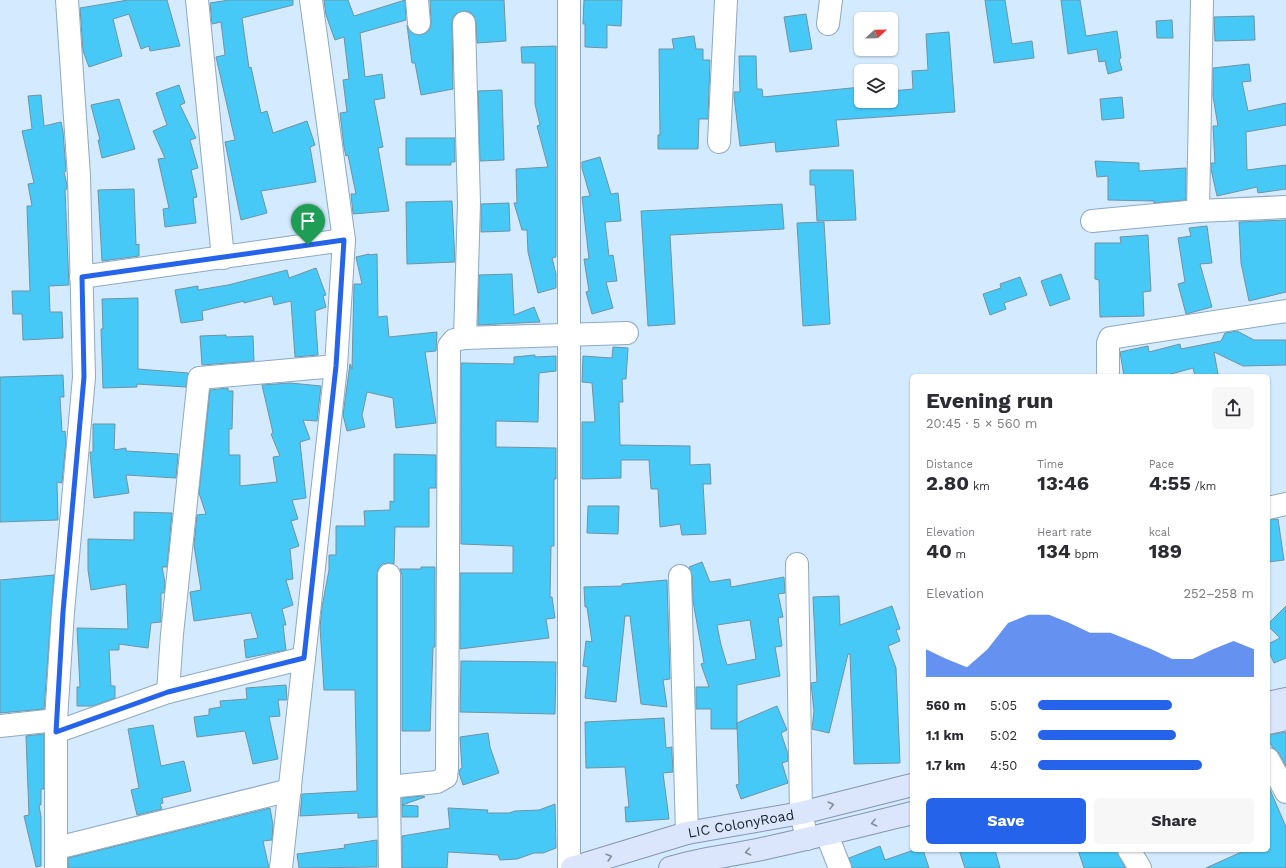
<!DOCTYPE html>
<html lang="en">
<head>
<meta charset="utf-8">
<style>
	:root { --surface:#fff; --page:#f7f7f7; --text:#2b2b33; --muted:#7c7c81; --accent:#2563eb }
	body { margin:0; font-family:"Work Sans",sans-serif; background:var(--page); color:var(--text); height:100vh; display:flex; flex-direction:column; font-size:15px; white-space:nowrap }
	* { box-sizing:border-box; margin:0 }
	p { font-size:13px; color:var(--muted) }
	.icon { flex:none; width:22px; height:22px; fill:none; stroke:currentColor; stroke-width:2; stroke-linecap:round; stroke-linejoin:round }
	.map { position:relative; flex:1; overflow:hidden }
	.side { position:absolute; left:910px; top:374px; width:360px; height:478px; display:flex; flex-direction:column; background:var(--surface); border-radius:6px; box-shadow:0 1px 3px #0004 }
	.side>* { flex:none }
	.needle { width:26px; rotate:68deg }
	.tools { position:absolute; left:854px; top:12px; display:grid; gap:8px }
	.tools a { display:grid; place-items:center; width:44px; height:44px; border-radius:6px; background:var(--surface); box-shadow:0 1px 3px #0004; font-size:20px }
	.pin { position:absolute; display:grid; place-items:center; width:34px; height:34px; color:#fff; margin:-41px -17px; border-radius:50% 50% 50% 0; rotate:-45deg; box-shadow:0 0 4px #0007 }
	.pin .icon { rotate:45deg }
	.round { display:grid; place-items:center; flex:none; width:42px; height:42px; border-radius:6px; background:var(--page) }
	.summary { display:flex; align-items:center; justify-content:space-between; height:68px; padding:0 16px }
	h1 { font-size:22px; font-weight:700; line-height:30px }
	.figures { display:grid; grid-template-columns:repeat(3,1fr); gap:6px; height:68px; padding:4px 16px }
	.figures div { display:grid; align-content:center }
	.figures b { font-size:20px; font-weight:700 }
	.figures small { font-size:11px; font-weight:400 }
	.figures p { font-size:11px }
	.chart { height:112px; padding:8px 16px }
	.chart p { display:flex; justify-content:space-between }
	.chart svg { width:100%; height:72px; margin-top:4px; fill:var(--accent); opacity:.7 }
	.cta { display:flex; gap:8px; margin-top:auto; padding:8px 16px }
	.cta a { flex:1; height:46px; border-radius:6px; background:var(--accent); color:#fff; font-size:16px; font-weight:700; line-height:46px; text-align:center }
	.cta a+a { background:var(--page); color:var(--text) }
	ul { padding:0 16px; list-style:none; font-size:13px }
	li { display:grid; grid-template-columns:64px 48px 1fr; align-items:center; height:30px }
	li i { height:10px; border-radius:5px; background:var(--accent) }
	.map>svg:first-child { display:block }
	.building { fill:#47c9f8; stroke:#6f93a3; fill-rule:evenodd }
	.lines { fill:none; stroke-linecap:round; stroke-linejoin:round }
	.minor-casing { stroke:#8ea9c1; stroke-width:24 }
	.major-casing { stroke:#8696b2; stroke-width:24 }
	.minor { stroke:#fff; stroke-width:22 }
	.major { stroke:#dbe6fd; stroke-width:22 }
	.oneway { stroke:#828d9e }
	.route-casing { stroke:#fff; stroke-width:8 }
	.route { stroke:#2563eb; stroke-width:5 }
	.labels { text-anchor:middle; stroke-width:3; stroke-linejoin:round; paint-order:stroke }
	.street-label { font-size:14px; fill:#152029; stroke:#eff5fa }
</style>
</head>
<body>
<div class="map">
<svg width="1286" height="868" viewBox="0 0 1286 868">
	<rect width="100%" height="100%" fill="#d3eaff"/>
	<g class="building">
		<path d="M128,0H167L180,46L150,51L149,46L141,49L129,14L113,19L122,56L89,67L83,51L80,8Z"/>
		<path d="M229,0H293V5L242,18L249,68L251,67L261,113L267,111L273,133L307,121L315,145L310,147L316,182L261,191L267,213L241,220L225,142L235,140L216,57L225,55L221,22L212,24L210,3Z"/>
		<path d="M324,0H348L354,16L405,0L406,20L360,33L365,77L382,74L385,98L374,100L383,147L378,148L389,211L353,214L351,194H356L348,155L346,156L344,147L340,113L347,112L343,80L349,79L344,37L335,40L326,15Z"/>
		<path d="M430,0H504L506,41L477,43L476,23L474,16L470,12L464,11L457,13L453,17L452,23L453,89L421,95L415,63H412L407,25L409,30L414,34L420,35L426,33L430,29L431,22Z"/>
		<path d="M584,0H622L621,26L607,25V48L585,47V24H583Z"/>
		<path d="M985,0H1005L1012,44L1032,41L1034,58L994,63Z"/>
		<path d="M1061,0H1080L1086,36L1117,31L1121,58L1119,59L1122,70L1108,74L1105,61L1099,62L1097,49L1068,54Z"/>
		<path d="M806,14L812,49L790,52L784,17Z"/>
		<path d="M1254,16L1255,40L1215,41L1214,17Z"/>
		<path d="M1172,20L1173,38H1157L1156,21Z"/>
		<path d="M949,32L955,112L836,120L839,146L776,152L775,142L740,146L734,96V92H740L739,56H756L757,89H762L763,97L861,87V101H891V91L913,89L912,71L928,70L926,34Z"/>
		<path d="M694,36L696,49H703V60H710L708,119H699L698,149H658V135H660L659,49H674L672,39Z"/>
		<path d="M556,46V257L552,258L556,274V288L538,293L528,252L527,230H522L514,203H517L516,169L548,167L537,126L540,125L535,104V63H522L521,47Z"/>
		<path d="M1249,64L1251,81L1242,82L1248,111L1286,103V125L1246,132L1247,170L1286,165V189L1258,193L1257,187L1217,196L1211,169V163H1215L1213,126H1218L1213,96V68Z"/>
		<path d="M179,85L185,103L180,105L196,138L190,140L198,168L191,170L197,197L193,198L196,223L165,227L163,209L169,208L158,159L165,158L153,131L167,125L156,93Z"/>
		<path d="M502,90L504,160L480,161L478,91Z"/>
		<path d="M41,95L44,126L61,122L63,131L66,171L64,172L67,185V189L65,190L69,285L49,286L50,312H62L63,338L23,340L22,314H13L12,291H30L27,206H32L28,184L34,183L22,131L32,129L28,96Z"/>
		<path d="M1122,97L1124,118L1102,120L1100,99Z"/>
		<path d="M119,99L135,149L102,158L98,140H100L91,105Z"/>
		<path d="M406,138H455V162H451V165H406Z"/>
		<path d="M600,157L611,194L618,193L621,221L605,222L609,256L613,255L617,281L606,282L613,308L592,314L586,292L589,291L584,259H589L582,197L590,196L582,168V162Z"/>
		<path d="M1095,161L1139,163V171L1186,168V200L1154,203V201L1108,200V176L1097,177Z"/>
		<path d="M810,170H853L856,220L817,221L815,185H810Z"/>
		<path d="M134,189L136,245L139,244V256L102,261L98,190Z"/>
		<path d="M452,201L455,262L407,264L406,202Z"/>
		<path d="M509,203L510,231L481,232V204Z"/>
		<path d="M782,204L784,229L670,235L675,324L648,326L641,211Z"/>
		<path d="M1286,220V292L1249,301L1241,263L1239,222Z"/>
		<path d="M824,222L830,324L803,326L797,223Z"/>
		<path d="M1207,226L1212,263L1200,264L1212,307L1186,314L1178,284L1185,282L1178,238L1191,236L1189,228Z"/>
		<path d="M1148,235L1151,291L1143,292L1144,316L1100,317L1099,280L1095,279V243H1121L1120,237Z"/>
		<path d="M369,254V255L377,254L378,317L387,316L389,337L437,332L436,351L425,352L436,423L396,428L393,398L367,392L362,415L365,427L347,431L343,415L350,364L352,369L354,284H362L356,257Z"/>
		<path d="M316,268L326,295L323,296L326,307L315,311L318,355L295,357L291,301L274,305L272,296L244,303V301L202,311L203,320L181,323L175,290L198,286V290L228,285L287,270L289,278Z"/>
		<path d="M512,274L514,315L534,307L540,322L478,325L479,275Z"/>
		<path d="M1061,274L1070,299L1050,306L1041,281Z"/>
		<path d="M1020,277L1027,295L1004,303L1006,309L990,315L983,294L1001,288L1000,284Z"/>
		<path d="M138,298V369L188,373L186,387L137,384V387L103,388L101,329H103L102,299Z"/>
		<path d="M1237,331L1254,340H1286V365L1243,366L1214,352L1218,374L1195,376L1193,368L1164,376H1124L1120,352L1148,346L1149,352L1180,344L1181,349L1221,341L1225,333Z"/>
		<path d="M226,335V337L253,336L254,361L202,365L200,336Z"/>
		<path d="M613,347L628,348L626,379H622L623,402H619L620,445L690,446V465L710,464L711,484H703L706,534L682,535L680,524L660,527L658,489H651L649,460H621V478L582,479V422H595L592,383L582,382L583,356L612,358Z"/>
		<path d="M535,355V357L556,356V371L539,373L538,422L496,421V447L556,448V479H554V546H551L550,597H552L555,618L546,619L549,638L460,649V573H513V546L461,544V363L514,364V357Z"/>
		<path d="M63,375L64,397H60L62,432L65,431L66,441L62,483L57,482L58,520L0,522V377Z"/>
		<path d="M290,383L321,386L317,421L303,420L310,439L300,442L306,498L292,500L298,519L291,521L299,546L290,549L293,579L286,580L293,605L282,609L286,625H283L286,650L246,658L244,640L258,638L251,613L194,621L190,592L201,590L194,545L197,515L206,514L199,493L210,390L228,388V391H233L232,429H229V455H240V486L277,482L273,457L280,456L271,434L273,433L262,385Z"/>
		<path d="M93,424H115L114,450L126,448V451L178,454L176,478L126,475L129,493L94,498L90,452H93Z"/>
		<path d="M394,454L436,455V488H429V527H395L394,564L389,563L382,564L378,569L377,575V817L358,818V813L300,816L302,794L357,791L355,690H324L320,627L322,607L329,570V555H336V526H365L364,511L390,510V501L394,502Z"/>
		<path d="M588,506H619L618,534L587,533Z"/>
		<path d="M134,512L172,513L167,567H162L165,583L164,593H161V622L151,623L148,648L119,644V650H109L111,686H115V698L93,706H77V687H80L77,628L128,629L126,584L91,590L88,570V539L134,540Z"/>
		<path d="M1278,519L1284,560L1268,562V520Z"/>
		<path d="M702,562L710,582L730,579L731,587L784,577L785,593L778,594L783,617L778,618L782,646L775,647L780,676L737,685V729H711V709H696V687H709L701,664L704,663L693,601L692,576L689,567ZM750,620L756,659L727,665L721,645L717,625Z"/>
		<path d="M421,567H435V647H433L430,731H402V575L400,569H421Z"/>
		<path d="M54,575L44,709L0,713V580Z"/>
		<path d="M667,580L670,679L663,680L667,707L641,704L630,616H625L616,702L585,698L588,667L583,666L586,641L592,642L587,607H585L584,587L622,586V584Z"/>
		<path d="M839,596L840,625L892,606L900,629L896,630L900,641L888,646L896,668L900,763L854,764L850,654H848L829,733L812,729L814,711L811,683L817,682L813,597Z"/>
		<path d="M1286,606V658L1274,663L1268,650V644L1280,638L1268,626V624Z"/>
		<path d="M461,661L556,662L555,714L460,712Z"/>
		<path d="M286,685L287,700H278L280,716L269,717L278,759L253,764L245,731L197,737L194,717L209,715V709L221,707L220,701L247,699L246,688Z"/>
		<path d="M777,706L787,730L781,733L787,751L788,761L782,763L788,783L741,799L736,785L739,784L737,723Z"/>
		<path d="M664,718L666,748L672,747V753L673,772L663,773L669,819L626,822L625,807H629L625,767L586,768L585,722Z"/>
		<path d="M153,725L161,766L184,761L191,791L162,798L163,803L160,804L162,809L137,815L131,790L139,788L128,729Z"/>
		<path d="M1286,732V766L1279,753L1273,748L1268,740V735Z"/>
		<path d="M488,733L490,747L499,773L463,785L459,773L460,769L462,768L460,737Z"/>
		<path d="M44,734V789H41V805H39L41,817V866L36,867L24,816L29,815L26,736Z"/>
		<path d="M1268,785L1286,827V868H1206L1246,850H1268Z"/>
		<path d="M422,796L425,797L402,805V798Z"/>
		<path d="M555,804L556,848L543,853H534L517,859L500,860L498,855L448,852L447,868H402V836L450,828L448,808L488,810L487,813H509L515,811L539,810Z"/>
		<path d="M402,805L418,806V817H402Z"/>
		<path d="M270,808L273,825L272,840L263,841L269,868H68V858Z"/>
		<path d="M377,840V867L299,868L297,854L345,848L344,845Z"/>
		<path d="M880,846L885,860L914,850H923L929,868H852L849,858Z"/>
		<path d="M959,850H995L1000,868H965Z"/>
		<path d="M1078,850H1117L1125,868H1084Z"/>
	</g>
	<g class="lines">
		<g class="minor-casing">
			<g id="minor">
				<path d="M197,0L223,258"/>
				<path d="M417,0L419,23"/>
				<path d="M569,0V868"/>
				<path d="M464,23L469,203L465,338"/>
				<path d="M828,24L831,0"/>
				<path d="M719,142L726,0"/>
				<path d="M1198,211L1202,0"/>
				<path d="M1092,221L1198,211L1286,207"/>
				<path d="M81,277L344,240"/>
				<path d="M1108,376V343L1110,338L1286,311"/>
				<path d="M1268,508L1286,504"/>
				<path d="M797,564L801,813L807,839"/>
				<path d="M680,576L687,833"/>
				<path d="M168,692L172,634L199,378L336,366"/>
				<path d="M0,726L56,720"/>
				<path d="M56,732L168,692L304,658"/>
				<path d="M1268,759L1286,792"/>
				<path d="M389,787V575"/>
				<path d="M827,835L840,868"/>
				<path d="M57,848L290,790"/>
				<path d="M1129,850L1140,868"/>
				<path d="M56,868V720L63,612L84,377L79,176L67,0"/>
				<path d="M281,868L336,366L344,240L311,0"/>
				<path d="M390,868L389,787L437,782L446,777L447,769L449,346L454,340L465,338L627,333"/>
			</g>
		</g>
		<g class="major-casing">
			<g id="major">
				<path d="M1268,703L1286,699"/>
				<path d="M1268,723L1286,719"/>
				<path id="s1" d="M572,868L687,833L801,813L912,785"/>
				<path d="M670,868C698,859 728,856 757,850C809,839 860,826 912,813"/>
			</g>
		</g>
		<use href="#minor" class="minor"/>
		<use href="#major" class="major"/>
	</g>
	<defs><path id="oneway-chevron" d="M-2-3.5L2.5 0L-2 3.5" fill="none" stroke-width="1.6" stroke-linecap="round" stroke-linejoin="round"/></defs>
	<g class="oneway">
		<use href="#oneway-chevron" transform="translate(831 805) rotate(-14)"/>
		<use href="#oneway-chevron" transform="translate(874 823) rotate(166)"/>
		<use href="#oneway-chevron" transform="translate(748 852) rotate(168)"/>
		<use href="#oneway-chevron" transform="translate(609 857) rotate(-17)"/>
	</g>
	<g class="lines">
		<g class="route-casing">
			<path id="route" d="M344,240L336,366L304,658L168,692L56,732L63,612L84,377L82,277Z"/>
		</g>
		<use href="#route" class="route"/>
	</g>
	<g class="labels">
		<g class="street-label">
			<text dy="5" stroke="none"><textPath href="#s1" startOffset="175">LIC ColonyRoad</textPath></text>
		</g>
	</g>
</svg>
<div class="tools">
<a><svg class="needle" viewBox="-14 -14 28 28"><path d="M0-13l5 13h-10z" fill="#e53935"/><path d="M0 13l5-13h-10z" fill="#7c7c81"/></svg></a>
<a><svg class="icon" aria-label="layers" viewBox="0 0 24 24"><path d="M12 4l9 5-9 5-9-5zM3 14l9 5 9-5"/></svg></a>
</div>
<div class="pin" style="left:308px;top:245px;background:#1e9e55"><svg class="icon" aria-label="arrive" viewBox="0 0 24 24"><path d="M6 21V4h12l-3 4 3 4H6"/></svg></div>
<section class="side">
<div class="summary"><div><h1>Evening run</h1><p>20:45 · 5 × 560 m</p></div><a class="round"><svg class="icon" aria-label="share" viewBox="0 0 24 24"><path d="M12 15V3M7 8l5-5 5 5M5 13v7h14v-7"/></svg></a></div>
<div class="figures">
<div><p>Distance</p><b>2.80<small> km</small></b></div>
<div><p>Time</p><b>13:46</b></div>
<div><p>Pace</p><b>4:55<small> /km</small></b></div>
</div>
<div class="figures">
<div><p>Elevation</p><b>40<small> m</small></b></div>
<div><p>Heart rate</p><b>134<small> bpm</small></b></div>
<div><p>kcal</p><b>189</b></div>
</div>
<div class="chart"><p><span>Elevation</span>252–258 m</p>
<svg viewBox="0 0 160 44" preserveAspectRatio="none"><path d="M0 44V27L10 33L20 38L30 27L40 11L50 6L60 6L70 11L80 17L90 17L100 22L110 27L120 33L130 33L140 27L150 22L160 27V44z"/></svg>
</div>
<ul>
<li><b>560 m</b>5:05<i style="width:62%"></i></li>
<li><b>1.1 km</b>5:02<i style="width:64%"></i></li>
<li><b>1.7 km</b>4:50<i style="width:76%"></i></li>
</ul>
<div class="cta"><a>Save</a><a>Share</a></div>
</section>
</div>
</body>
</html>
